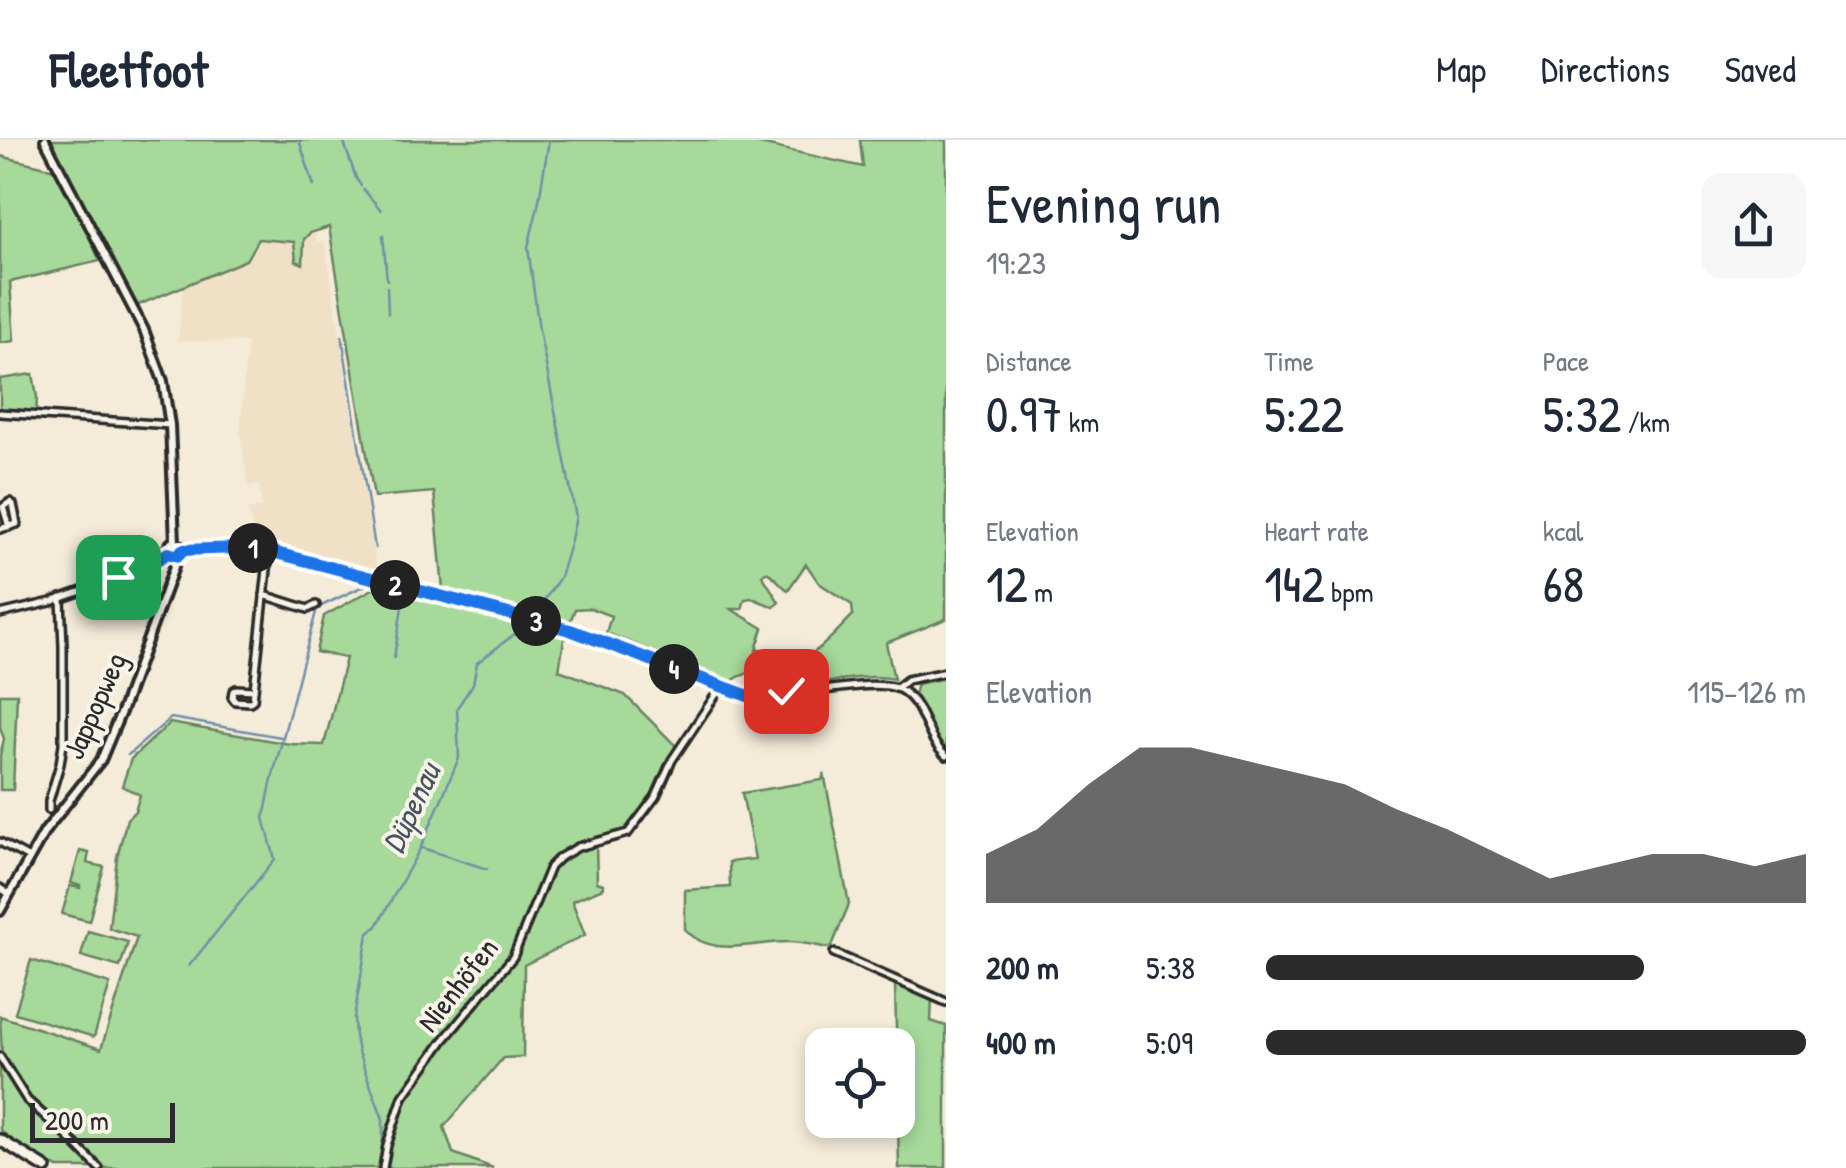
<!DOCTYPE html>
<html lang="en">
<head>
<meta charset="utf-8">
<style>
	:root { --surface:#fff; --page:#f6f6f7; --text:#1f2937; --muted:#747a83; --line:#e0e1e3; --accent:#2b2b2b }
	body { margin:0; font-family:"Patrick Hand",sans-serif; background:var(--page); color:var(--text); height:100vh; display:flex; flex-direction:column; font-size:38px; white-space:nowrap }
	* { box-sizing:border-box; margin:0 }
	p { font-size:32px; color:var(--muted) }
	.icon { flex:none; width:55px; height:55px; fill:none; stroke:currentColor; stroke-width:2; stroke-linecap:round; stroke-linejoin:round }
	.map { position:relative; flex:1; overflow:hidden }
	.details { display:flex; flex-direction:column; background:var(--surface); width:900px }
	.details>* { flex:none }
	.fabs { position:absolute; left:805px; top:888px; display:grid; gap:20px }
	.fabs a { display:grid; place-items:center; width:110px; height:110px; border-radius:20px; background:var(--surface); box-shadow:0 5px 15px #0003; font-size:50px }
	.scale { position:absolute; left:30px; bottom:25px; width:145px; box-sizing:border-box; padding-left:10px; border:5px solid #2b2b2b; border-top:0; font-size:28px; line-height:35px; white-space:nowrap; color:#2b2b2b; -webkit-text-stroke:8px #f7f3e8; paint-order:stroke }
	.pin { position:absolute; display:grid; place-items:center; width:85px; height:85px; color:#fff; margin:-42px; border-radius:20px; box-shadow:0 5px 15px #0006 }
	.km { position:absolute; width:50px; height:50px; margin:-25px; border-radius:50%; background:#222; color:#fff; font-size:28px; line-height:50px; text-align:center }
	.round { display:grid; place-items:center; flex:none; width:105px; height:105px; border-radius:20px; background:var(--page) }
	.overview { display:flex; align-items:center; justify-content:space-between; height:170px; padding:0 40px }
	h1 { font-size:55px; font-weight:600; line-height:75px }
	.figures { display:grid; grid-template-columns:repeat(3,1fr); gap:15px; height:170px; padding:10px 40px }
	.figures div { display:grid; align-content:center }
	.figures b { font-size:50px; font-weight:600 }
	.figures small { font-size:28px; font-weight:400 }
	.figures p { font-size:28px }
	.chart { height:280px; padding:20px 40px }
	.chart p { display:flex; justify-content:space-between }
	.chart svg { width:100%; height:180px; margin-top:10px; fill:var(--accent); opacity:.7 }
	ul { padding:0 40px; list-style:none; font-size:32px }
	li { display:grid; grid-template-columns:160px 120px 1fr; align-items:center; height:75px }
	li i { height:25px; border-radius:12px; background:var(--accent) }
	header { display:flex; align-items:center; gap:60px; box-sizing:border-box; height:140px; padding:0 50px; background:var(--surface); border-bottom:2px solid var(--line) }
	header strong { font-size:48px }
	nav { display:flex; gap:55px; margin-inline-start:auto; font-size:35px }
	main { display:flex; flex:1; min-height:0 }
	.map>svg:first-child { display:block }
	.built { fill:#f0e1c6 }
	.green { fill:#a6d99a; stroke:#688262; stroke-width:2.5 }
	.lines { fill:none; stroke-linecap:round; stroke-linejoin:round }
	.stream { stroke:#728fa9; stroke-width:2.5 }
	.street-casing { stroke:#2b2b2b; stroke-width:12 }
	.secondary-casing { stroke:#2b2b2b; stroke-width:14 }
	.primary-casing { stroke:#2b2b2b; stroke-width:16 }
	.street { stroke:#f7f3e8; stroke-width:5 }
	.secondary { stroke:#f7f3e8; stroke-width:6 }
	.primary { stroke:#f7f3e8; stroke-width:9 }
	.route-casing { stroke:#fff; stroke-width:20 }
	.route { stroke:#1a73e8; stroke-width:12 }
	.labels { text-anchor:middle; stroke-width:8; stroke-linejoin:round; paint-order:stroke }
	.street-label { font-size:30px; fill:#2b2b2b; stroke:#f7f3e8 }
	.water-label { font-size:32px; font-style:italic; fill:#485460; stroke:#f7f3e8 }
</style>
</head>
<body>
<header>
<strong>Fleetfoot</strong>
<nav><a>Map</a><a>Directions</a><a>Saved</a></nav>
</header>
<main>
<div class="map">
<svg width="946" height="1028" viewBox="0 0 946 1028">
	<rect width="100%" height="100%" fill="#f4ebd9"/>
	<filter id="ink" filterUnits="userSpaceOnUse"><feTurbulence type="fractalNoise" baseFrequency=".01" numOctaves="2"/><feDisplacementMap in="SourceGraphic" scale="20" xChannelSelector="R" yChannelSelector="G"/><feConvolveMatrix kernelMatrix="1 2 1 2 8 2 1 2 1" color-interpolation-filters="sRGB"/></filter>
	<g filter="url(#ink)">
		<path class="built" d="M315,92L317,102H325L377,431L255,402L248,370L262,367L259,345L248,346L240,292L247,202L178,201L183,146L246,120L257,99L294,102L296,121L303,123L304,99L310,93Z"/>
		<g class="green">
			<path d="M46,0H742L863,27L860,0H946V479L886,503L894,539C864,532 818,545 788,550L784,529C820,513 827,501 853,475L852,465L819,443L806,424L788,450C779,444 776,436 766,432L762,435L779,462L774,467L752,458L745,459L742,469H731L763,488L756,510L773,509L778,521L738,537L731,542L606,493L611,476L590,468L575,469L570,482L443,450L434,352L374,357L329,87L310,93L304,99L303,124L296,121L294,102L258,99L246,120L134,167Z"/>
			<path d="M0,16L59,30L100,121L10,142L14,201L0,203Z"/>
			<path d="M33,234L37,257L36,275L0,272V239Z"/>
			<path d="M380,445L565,494L559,530L625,555L676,606C654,640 655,675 616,696V700L596,702L597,742L603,744V748L572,761L585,795L524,825L523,917L503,918L444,987L453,1013L493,1028H58L12,1000L0,990V916L2,914L0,876L101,909L137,797L109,788L117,717L127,679L135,671L140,655L122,646L131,619L170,583L290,604L324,605L346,518L316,512L324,476Z"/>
			<path d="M946,538V609L940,604L914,555L917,544Z"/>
			<path d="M0,554H17L13,650H0V615L4,599L0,587Z"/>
			<path d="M824,633L849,764L832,806L828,808C814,805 801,802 787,802C754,802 711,819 685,789V750L730,747L729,722L755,719L742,653L822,640Z"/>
			<path d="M80,711L89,713L87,723L104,727L89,781L62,774L70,746L80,748V746L71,743Z"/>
			<path d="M88,791L128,802L120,827L81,816Z"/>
			<path d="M31,820L110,844L94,897L15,873Z"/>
			<path d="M895,843L932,858L931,881L946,886V1028H899Z"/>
		</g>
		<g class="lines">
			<g class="stream">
				<path d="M299,0L314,46"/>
				<path d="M343,0L356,38L361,46"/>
				<path d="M363,49L381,70"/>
				<path d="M383,95L387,140"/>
				<path d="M387,147L388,173"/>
				<path d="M342,196L375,408"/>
				<path d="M286,412L357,431"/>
				<path d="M394,518L402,467L407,455"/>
				<path d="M911,544L946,537"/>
				<path d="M805,550L883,541"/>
				<path d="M128,615L171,578L281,597"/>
				<path d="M422,708L487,729"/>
				<path d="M189,826L275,719L264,678L272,639L317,468L368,444"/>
				<path d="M383,1012V979L358,912L355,896L354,878L368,794L377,786L421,707L459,618L457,568L473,544L477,523L529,483L560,437L570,404L576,377L539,190L528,107L538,66L549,0"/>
			</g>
			<g class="street-casing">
				<g id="street">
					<path d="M0,273L170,285"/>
					<path d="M0,389L17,384L13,364L10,362L3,367L9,387"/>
					<path d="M182,410L240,408L269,411L570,490L751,557C788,561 879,533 904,552C925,567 926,599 946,616"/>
					<path d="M264,455L308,469L316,465"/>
					<path d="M0,474L51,462L133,433L168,413"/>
					<path d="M780,522L787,557"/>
					<path d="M897,548L907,540L946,532"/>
					<path d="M236,549L254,550L253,560L250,562L235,561L232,557L233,551Z"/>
					<path d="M254,550L269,411"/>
					<path d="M49,670V661L60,624L63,604V507L61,458"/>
					<path d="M0,702L29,718"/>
					<path d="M0,748L9,754"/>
					<path d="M834,813L946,862"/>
					<path d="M0,917L27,960L66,995L99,1028"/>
					<path d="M383,1028L387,1005L403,957L443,901L513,817L550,727L559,718L578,707L628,693L656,656L672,620L721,547"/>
				</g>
			</g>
			<g class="secondary-casing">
				<g id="secondary">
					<path d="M45,0L144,190L163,241L170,285L175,402"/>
					<path d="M175,417L168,413L167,409L171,403L175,402"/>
					<path d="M175,417L180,415L181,406L175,402"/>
					<path d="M0,771L45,691L101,620L123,567L174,427L175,417"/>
				</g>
			</g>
			<g class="primary-casing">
				<path id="primary" d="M0,1000L46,1028"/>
			</g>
			<use href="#street" class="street"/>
			<use href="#secondary" class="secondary"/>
			<use href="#primary" class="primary"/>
		</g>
	</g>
	<g class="lines" filter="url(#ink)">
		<g class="route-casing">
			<path id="route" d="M118,437L144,428L168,413L178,416L182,410L240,408L265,410L570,490L751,557L765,559L787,557L786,551"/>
		</g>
		<use href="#route" class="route"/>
	</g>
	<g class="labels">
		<g class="street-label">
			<text transform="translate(95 566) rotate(-66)" y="10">Jappopweg</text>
			<text transform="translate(458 845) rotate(-52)" y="10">Nienhöfen</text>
		</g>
		<g class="water-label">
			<text transform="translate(411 668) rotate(-65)" y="11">Düpenau</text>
		</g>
	</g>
</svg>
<div class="fabs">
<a><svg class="icon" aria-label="locate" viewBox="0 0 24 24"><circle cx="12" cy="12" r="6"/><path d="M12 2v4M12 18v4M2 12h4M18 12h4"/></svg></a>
</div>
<div class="scale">200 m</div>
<div class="pin" style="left:118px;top:437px;background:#1e9e55"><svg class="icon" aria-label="arrive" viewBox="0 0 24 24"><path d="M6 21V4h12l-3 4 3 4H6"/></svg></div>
<div class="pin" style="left:786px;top:551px;background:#d93025"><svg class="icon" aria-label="check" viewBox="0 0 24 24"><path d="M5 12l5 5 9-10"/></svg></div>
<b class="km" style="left:253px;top:408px">1</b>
<b class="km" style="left:395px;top:445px">2</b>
<b class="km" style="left:536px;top:481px">3</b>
<b class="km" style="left:674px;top:529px">4</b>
</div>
<section class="details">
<div class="overview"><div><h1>Evening run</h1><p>19:23</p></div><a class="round"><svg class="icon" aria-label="share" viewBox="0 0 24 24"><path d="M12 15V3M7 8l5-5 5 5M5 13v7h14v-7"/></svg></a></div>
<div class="figures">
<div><p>Distance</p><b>0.97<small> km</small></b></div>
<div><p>Time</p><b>5:22</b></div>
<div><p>Pace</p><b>5:32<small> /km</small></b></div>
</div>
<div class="figures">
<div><p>Elevation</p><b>12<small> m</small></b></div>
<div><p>Heart rate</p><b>142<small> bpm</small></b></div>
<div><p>kcal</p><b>68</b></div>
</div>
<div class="chart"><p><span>Elevation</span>115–126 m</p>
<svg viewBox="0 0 160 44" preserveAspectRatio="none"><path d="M0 44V32L10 26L20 15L30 6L40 6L50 9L60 12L70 15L80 21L90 26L100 32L110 38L120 35L130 32L140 32L150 35L160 32V44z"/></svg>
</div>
<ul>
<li><b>200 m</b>5:38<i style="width:70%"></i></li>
<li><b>400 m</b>5:09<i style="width:100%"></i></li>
</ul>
</section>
</main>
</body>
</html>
